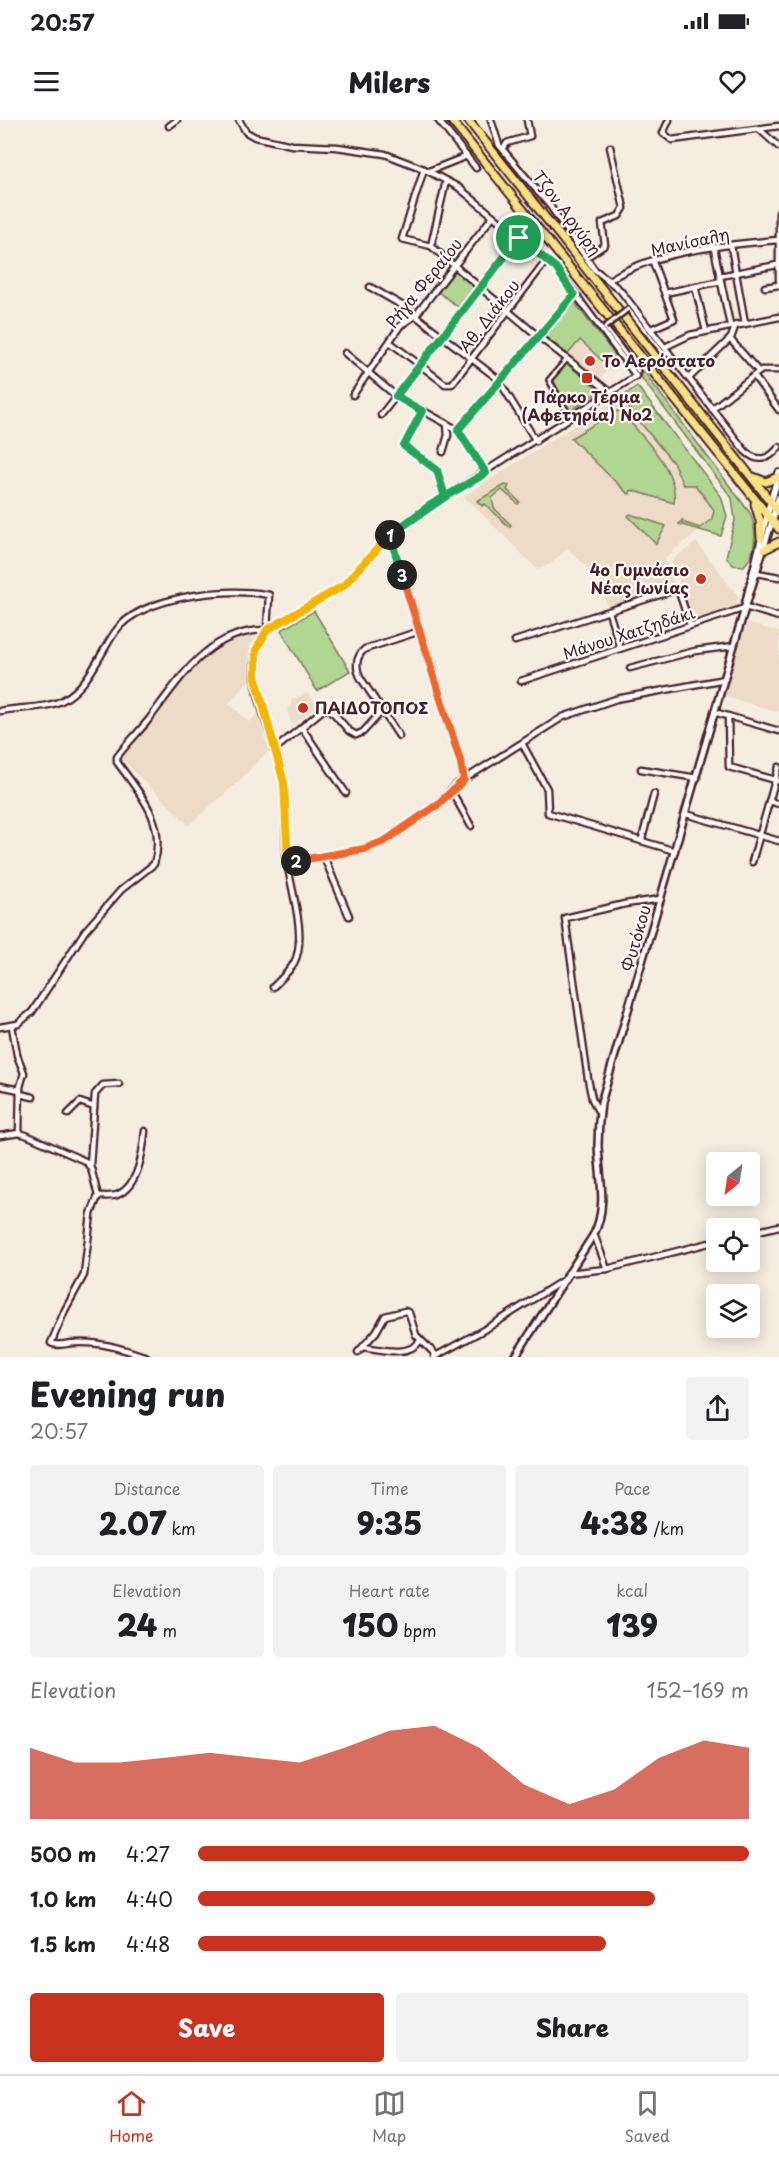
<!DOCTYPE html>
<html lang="en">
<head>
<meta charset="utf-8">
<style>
	:root { --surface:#fff; --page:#f2f2f2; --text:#202124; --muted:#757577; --line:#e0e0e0; --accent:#c8321e }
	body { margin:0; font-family:"Playpen Sans",sans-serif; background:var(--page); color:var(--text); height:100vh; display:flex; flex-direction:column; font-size:22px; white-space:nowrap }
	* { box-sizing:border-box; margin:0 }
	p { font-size:20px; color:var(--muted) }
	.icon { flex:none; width:33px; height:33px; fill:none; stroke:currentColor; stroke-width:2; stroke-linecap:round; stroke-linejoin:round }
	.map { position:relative; height:1237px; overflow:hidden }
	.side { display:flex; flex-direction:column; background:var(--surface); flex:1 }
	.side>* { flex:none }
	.needle { width:39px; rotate:210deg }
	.controls { position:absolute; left:706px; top:1032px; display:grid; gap:12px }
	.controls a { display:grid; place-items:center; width:54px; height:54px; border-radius:6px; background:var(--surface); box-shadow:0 3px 15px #0003; font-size:30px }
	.pin { position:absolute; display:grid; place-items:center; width:51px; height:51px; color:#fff; margin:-26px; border:3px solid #fff; border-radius:50%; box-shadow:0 2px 6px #0007 }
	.km { position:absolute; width:30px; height:30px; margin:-15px; border-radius:50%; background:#222; color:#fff; font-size:16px; line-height:30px; text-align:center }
	.round { display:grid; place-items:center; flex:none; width:63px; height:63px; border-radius:6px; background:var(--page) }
	.overview { display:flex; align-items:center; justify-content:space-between; height:102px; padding:0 30px }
	h1 { font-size:33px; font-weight:800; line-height:45px }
	.figures { display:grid; grid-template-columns:repeat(3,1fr); gap:9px; height:102px; padding:6px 30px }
	.figures div { display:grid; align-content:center; border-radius:6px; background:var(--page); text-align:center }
	.figures b { font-size:30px; font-weight:800 }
	.figures small { font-size:16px; font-weight:400 }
	.figures p { font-size:16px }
	.chart { height:168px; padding:12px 30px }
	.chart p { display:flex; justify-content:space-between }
	.chart svg { width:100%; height:108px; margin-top:6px; fill:var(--accent); opacity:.7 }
	.button { display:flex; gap:12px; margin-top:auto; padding:12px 30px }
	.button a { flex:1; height:69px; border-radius:6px; background:var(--accent); color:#fff; font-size:24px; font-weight:800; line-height:69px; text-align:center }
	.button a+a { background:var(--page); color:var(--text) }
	ul { padding:0 30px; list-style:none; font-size:20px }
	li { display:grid; grid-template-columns:96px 72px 1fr; align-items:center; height:45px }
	li i { height:15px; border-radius:8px; background:var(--accent) }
	.status { display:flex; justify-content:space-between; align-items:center; height:42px; padding:0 30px; background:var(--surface); direction:ltr }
	.status svg { height:16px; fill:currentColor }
	header { display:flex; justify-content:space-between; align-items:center; height:78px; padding:0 30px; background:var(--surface); font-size:27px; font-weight:800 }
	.tab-bar { display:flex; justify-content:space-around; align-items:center; height:84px; border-top:2px solid var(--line); background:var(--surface); font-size:16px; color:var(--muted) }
	.tab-bar a { display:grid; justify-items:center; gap:3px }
	.tab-bar .current { color:var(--accent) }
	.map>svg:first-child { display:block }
	.built { fill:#eddbc7 }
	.green { fill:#b0d692; stroke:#7d7a5e; stroke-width:1.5 }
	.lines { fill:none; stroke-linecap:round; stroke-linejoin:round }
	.pedestrian-casing { stroke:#4a1f2b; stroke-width:8 }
	.minor-casing { stroke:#4a1f2b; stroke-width:9 }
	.tertiary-casing { stroke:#4a1f2b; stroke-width:10 }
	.secondary-casing { stroke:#4a1f2b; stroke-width:10 }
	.primary-casing { stroke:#4a1f2b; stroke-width:11 }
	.pedestrian { stroke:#fdfcf7; stroke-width:3 }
	.minor { stroke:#fdfcf7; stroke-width:4.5 }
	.tertiary { stroke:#fdfcf7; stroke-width:5 }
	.secondary { stroke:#fdfcf7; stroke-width:6 }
	.primary { stroke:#f6e281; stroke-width:7 }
	.pedestrian-bridge-casing { stroke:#4a1f2b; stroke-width:8; stroke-linecap:butt }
	.pedestrian-bridge { stroke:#fdfcf7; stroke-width:3 }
	.split-1-casing { stroke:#fff; stroke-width:12 }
	.split-2-casing { stroke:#fff; stroke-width:12 }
	.split-3-casing { stroke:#fff; stroke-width:12 }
	.split-4-casing { stroke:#fff; stroke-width:12 }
	.split-1 { stroke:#22a559; stroke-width:8 }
	.split-2 { stroke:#f5b400; stroke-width:8 }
	.split-3 { stroke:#f0652b; stroke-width:8 }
	.split-4 { stroke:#22a559; stroke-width:8 }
	.poi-dot { fill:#c8321e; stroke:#fdfcf7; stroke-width:2 }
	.labels { text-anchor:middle; stroke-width:4.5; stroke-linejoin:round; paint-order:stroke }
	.street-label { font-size:16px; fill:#4a1f2b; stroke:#fdfcf7 }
	.poi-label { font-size:16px; font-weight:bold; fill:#4a1f2b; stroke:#fdfcf7; text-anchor:start }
</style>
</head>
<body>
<div class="status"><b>20:57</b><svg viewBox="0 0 49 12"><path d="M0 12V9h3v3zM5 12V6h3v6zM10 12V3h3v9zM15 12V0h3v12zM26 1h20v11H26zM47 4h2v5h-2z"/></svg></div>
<header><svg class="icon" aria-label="menu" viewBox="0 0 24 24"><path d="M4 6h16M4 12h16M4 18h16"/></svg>Milers<svg class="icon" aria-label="heart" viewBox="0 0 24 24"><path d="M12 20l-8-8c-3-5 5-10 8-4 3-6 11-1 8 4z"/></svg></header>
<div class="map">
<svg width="779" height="1237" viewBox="0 0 779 1237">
	<rect width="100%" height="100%" fill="#f6ede1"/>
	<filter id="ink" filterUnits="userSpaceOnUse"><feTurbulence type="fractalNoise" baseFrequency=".0167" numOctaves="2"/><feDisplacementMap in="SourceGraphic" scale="12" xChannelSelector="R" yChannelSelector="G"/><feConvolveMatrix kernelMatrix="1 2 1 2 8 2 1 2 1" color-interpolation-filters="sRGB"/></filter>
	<g filter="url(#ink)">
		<g class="built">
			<path d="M580,220L610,248L600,259L568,234Z"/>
			<path d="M624,274L719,394L665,438L675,467L608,487L599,459L567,428L551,444L537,449L464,376Z"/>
			<path d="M696,422L739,477L735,486L691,500L672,440Z"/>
			<path d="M746,503L779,512V592L724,576Z"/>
			<path d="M255,514L248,537L252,557L229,583L249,602L259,592L265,620L271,628L239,661L189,705L120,638L197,539L215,525Z"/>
			<path d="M308,573L318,586L292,605L287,589L291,587V580Z"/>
		</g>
		<g class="green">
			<path d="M454,149L478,167L461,189L437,171Z"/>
			<path d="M574,182L619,240L610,248L580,220L568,234L544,216Z"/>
			<path d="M566,243L601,271L569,292L551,260Z"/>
			<path d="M644,252L750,393C757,409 757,433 744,446L733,445L726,437L735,400L732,378L640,256Z"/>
			<path d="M637,266L721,376L727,396L721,416L679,404L683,399L682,402L700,408L712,399L714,390L695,365H683L674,344L626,285L615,282Z"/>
			<path d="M617,291L622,292C641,317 679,349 674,383L631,370L630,374L627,373L571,318Z"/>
			<path d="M505,365L509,366L507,370L520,382L518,384L502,370L492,378L494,388L511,405L509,407L485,384L482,386L477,381Z"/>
			<path d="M630,394L666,406L656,424L628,396Z"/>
			<path d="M314,491L350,551L317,571L281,510Z"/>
		</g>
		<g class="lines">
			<g class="pedestrian-casing">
				<g id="pedestrian">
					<path d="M628,189L663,233L666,235L669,232"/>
					<path d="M605,207L638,251"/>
					<path d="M567,239L549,260L570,297"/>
				</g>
			</g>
			<g class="minor-casing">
				<g id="minor">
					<path d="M239,0L246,12L255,17L292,25L337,27L385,34L424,49L458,67L556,148L636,256L413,397L390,415L343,466L267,510C234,546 276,617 283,658C287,685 284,713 287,740C290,768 308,816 294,843C289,852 280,860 273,867"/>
					<path d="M438,0L476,48"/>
					<path d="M491,0L499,25L550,86L594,149L620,170L745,331C757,343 769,340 779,327"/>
					<path d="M669,0L663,13L672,20L779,6"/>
					<path d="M169,6L177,0"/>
					<path d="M759,9L779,27"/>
					<path d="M503,29L507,23L530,16L527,0"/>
					<path d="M424,49L402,119L431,126L539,217L611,273"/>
					<path d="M429,51L467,36"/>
					<path d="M779,92V161"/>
					<path d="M431,126L446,61"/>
					<path d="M731,126L745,203"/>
					<path d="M714,128L730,205"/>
					<path d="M587,137L605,125L602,103L619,96L624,88L610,27"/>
					<path d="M720,156L777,145"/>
					<path d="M609,160C657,130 724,125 779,120"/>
					<path d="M695,166L706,211"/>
					<path d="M370,167L403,186L498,259L536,321"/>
					<path d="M765,167L779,165"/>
					<path d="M665,173L721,161"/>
					<path d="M651,209L674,199L653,142"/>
					<path d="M730,219L759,252"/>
					<path d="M391,223L445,264H452L547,140"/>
					<path d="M665,227L690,215L779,197"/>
					<path d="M345,233L396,276L458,310L486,353"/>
					<path d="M754,256L779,290"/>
					<path d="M689,258L731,218L736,204"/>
					<path d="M353,275L400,206L416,195L493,96"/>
					<path d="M712,289L761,250H779"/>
					<path d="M422,291L404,326L437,350L445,377"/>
					<path d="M381,295L519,118"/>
					<path d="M458,310L574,175"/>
					<path d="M443,332L448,315L447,305"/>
					<path d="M390,415L461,643L464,660"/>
					<path d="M757,453L779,457"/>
					<path d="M745,487L779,497"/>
					<path d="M609,492L620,528"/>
					<path d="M515,521L678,469L690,505"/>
					<path d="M630,548L695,531L734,526"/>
					<path d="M521,561L745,488"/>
					<path d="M0,591C19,587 46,589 63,580C89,566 99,535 115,512C139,476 230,466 269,475L267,510C209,510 181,557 150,598C140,611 127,623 117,637V642C140,674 167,702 154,744L121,770L85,811L32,892L18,904L0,907"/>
					<path d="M714,592L779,611"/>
					<path d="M728,596L729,647L779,661"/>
					<path d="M302,608L346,673"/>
					<path d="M399,616L362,560C355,549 355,537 365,529L420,511"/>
					<path d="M523,625L547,669L548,693L675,731"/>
					<path d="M274,630L324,589L331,590L349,611L356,615L363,612L383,590"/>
					<path d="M641,649L697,658"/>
					<path d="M451,670L471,706"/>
					<path d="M769,681L779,684"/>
					<path d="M686,694L779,721"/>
					<path d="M642,719L654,674"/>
					<path d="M324,737L349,796"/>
					<path d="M752,742L779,647"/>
					<path d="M288,743L364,729L385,721L437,685L457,664L563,597L616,579L725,559"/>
					<path d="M12,906L17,935L24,953L20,967L19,1013"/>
					<path d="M0,966L20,970"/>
					<path d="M20,974L33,977"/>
					<path d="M599,993L592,979L588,959L565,798L625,784L661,779"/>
					<path d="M68,994L80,982L94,987"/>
					<path d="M0,1016L19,1013L26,1015L85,1041L91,1048L98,1076L91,1094L84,1155L65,1190L51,1223C58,1227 66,1223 74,1223C100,1221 123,1229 147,1237"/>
					<path d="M90,1045L95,974L103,965L119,964"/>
					<path d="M98,1076C104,1076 111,1077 117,1075C139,1066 143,1031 145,1011"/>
					<path d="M750,1113L779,1106"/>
					<path d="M594,1114L607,1149"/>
					<path d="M568,1153L607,1149L717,1121"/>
					<path d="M364,1227C382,1230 409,1237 420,1221"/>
					<path d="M358,1232L376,1212L385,1196L405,1191L409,1193L416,1215L436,1235"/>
					<path d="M434,1237L489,1207L562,1161"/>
				</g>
			</g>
			<g class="tertiary-casing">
				<g id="tertiary">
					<path d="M745,485L767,395"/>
					<path d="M515,1237L594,1114C608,1086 599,1056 598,1025C598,1011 599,997 601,983L739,508L772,401"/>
				</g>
			</g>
			<g class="secondary-casing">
				<g id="secondary">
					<path d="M767,395L779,353"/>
					<path d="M772,401L779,378"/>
				</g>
			</g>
			<g class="primary-casing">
				<g id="primary">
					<path d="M451,0L779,409"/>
					<path d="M468,0L779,392"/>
					<path d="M753,357L766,362L778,357"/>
					<path d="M755,384L760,401L761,418"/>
					<path d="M765,429L779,422"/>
				</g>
			</g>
			<use href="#pedestrian" class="pedestrian"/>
			<use href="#minor" class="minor"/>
			<use href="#tertiary" class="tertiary"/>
			<use href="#secondary" class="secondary"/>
			<use href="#primary" class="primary"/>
			<g class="pedestrian-bridge-casing">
				<path id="pedestrian-bridge" d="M605,207L628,189"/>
			</g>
			<use href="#pedestrian-bridge" class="pedestrian-bridge"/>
		</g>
	</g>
	<g class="lines" filter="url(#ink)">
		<g class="split-1-casing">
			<path id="split-1" d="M390,415L445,377L437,350L404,326L422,291L396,276L519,118"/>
		</g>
		<g class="split-2-casing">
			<path id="split-2" d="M296,741L288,743L284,663L256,558V530L267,510L343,466L390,415"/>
		</g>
		<g class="split-3-casing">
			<path id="split-3" d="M296,741L364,729L385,721L437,685L464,660L461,643L402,455"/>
		</g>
		<g class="split-4-casing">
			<path id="split-4" d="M402,455L390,415L429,386L486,353L458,310L574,175L556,148L519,118"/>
		</g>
		<use href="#split-1" class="split-1"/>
		<use href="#split-2" class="split-2"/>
		<use href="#split-3" class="split-3"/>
		<use href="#split-4" class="split-4"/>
	</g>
	<g class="poi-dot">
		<circle cx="590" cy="241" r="6"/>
		<rect x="581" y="252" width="12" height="12" rx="3"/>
		<circle cx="701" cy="459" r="6"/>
		<circle cx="303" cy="588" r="6"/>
	</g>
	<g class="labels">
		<g class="street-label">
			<text transform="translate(567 93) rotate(53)" y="6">Τζον Αργύρη</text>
			<text transform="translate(690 122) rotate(-12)" y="6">Μανίσαλη</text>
			<text transform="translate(424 163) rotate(-51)" y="6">Ρήγα Φεραίου</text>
			<text transform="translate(489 196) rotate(-52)" y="6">Αθ. Διάκου</text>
			<text transform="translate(629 513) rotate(-18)" y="6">Μάνου Χατζηδάκι</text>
			<text transform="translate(636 818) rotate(-74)" y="6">Φυτόκου</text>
		</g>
		<g class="poi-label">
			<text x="602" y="247">Το Αερόστατο</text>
			<text x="587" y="283" text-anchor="middle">Πάρκο Τέρμα<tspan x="587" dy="18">(Αφετηρία) Νο2</tspan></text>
			<text x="689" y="456" text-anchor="end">4ο Γυμνάσιο<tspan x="689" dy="18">Νέας Ιωνίας</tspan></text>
			<text x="315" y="594">ΠΑΙΔΟΤΟΠΟΣ</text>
		</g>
	</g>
</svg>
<div class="controls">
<a><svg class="needle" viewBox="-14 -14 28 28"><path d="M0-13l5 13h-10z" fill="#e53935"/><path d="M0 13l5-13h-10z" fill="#757577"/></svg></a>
<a><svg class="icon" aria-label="locate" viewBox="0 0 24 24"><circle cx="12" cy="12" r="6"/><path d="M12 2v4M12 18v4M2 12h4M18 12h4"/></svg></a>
<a><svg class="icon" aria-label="layers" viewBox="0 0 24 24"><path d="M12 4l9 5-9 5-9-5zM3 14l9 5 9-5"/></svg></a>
</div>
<div class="pin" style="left:519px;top:118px;background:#1e9e55"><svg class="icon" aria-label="arrive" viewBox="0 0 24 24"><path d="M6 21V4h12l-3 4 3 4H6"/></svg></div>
<b class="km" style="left:390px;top:415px">1</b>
<b class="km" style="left:296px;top:741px">2</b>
<b class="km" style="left:402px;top:455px">3</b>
</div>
<section class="side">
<div class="overview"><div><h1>Evening run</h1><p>20:57</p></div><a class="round"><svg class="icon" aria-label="share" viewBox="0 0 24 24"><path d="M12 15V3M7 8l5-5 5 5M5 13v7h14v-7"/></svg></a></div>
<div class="figures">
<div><p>Distance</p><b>2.07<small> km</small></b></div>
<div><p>Time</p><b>9:35</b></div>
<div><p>Pace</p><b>4:38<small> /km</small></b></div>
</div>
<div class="figures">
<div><p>Elevation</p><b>24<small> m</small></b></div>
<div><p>Heart rate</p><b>150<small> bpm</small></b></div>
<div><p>kcal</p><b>139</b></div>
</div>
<div class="chart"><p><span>Elevation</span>152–169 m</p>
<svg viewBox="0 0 160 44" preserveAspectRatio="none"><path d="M0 44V15L10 21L20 21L30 19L40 17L50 19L60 21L70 15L80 8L90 6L100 15L110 30L120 38L130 32L140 19L150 12L160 15V44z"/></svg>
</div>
<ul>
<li><b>500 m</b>4:27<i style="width:100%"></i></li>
<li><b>1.0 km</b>4:40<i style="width:83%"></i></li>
<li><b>1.5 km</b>4:48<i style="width:74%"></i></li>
</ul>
<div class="button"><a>Save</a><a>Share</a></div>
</section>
<nav class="tab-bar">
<a class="current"><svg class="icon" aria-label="home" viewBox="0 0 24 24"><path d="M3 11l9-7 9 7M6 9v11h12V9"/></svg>Home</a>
<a><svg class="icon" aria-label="map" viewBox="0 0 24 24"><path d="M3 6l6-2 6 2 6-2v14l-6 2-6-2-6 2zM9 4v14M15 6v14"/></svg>Map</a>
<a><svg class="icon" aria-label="saved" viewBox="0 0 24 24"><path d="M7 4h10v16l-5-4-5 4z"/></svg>Saved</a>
</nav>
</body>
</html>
